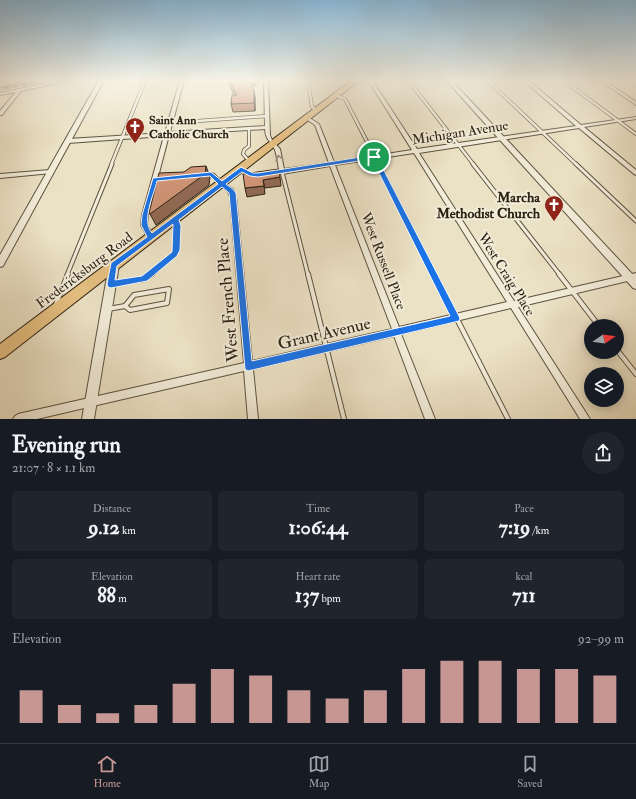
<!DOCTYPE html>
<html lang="en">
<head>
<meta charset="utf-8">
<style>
	:root { --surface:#171b24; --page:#20242c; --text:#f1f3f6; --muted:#9ea1a6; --line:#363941; --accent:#c59692 }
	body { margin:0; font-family:"IM FELL Double Pica",serif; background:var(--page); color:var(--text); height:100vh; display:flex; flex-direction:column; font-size:15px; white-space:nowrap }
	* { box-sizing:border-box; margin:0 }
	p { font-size:13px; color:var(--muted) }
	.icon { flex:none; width:22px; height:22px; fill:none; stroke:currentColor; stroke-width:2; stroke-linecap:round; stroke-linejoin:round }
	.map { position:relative; height:419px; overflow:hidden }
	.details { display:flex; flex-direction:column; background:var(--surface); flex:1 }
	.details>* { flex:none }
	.needle { width:26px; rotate:77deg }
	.fabs { position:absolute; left:584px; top:319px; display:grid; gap:8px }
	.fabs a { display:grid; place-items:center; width:40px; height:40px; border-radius:50%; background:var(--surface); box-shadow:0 2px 10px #0003; font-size:20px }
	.pin { position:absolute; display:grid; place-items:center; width:34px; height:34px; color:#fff; margin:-17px; border:2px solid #fff; border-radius:50%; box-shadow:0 1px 4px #0007 }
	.round { display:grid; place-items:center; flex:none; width:42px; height:42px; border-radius:21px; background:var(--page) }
	.headline { display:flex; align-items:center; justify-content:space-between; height:68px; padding:0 12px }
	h1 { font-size:22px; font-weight:800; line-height:30px }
	.figures { display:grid; grid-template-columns:repeat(3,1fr); gap:6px; height:68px; padding:4px 12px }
	.figures div { display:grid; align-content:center; border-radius:6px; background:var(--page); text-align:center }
	.figures b { font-size:20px; font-weight:800 }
	.figures small { font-size:11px; font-weight:400 }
	.figures p { font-size:11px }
	.chart { height:112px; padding:8px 12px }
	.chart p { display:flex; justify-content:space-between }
	.chart svg { width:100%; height:72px; margin-top:4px; stroke:var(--accent); stroke-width:6 }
	.dock { display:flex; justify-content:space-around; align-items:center; height:56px; border-top:1px solid var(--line); background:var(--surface); font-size:11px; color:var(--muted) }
	.dock a { display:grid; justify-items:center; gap:2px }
	.dock .active { color:var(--accent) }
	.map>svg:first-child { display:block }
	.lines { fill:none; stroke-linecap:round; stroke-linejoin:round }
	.service-far2-casing { stroke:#5c5240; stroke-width:4 }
	.service-far1-casing { stroke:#5c5240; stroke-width:5 }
	.service-casing { stroke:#5c5240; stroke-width:6 }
	.minor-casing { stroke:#5c5240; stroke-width:2 }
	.tertiary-casing { stroke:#5c5240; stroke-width:2 }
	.secondary-casing { stroke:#2c2214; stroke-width:2 }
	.primary-casing { stroke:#2c2214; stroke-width:2 }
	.motorway-casing { stroke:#2c2214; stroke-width:2 }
	.service-far2 { stroke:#f2ecd9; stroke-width:2.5 }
	.service-far1 { stroke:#f2ecd9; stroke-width:3 }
	.service { stroke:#f2ecd9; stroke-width:4 }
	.minor { fill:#f2ecd9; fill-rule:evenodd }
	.tertiary { fill:#f2ecd9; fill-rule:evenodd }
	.secondary { fill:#f2ecd9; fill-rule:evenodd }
	.primary { fill:#e6c082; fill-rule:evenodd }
	.motorway { fill:#e6c082; fill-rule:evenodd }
	.rail-casing { stroke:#2c2214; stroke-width:2.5 }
	.rail { stroke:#f2ecd9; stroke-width:1.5; stroke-dasharray:4.5; stroke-linecap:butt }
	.wall { fill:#b48167; stroke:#2c2214 }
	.shaded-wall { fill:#926954; stroke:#2c2214 }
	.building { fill:#d19678; stroke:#2c2214 }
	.oneway { stroke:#999180 }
	.route { fill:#1a73e8; stroke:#fff; fill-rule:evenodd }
	.labels { text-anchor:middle; stroke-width:4; stroke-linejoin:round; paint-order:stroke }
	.far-poi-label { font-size:12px; font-weight:bold; fill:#2c2214; stroke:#f2ecd9; text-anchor:start }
	.street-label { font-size:14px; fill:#2c2214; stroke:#f2ecd9 }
	.poi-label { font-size:14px; font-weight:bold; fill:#2c2214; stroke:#f2ecd9; text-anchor:end }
	.near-street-label { font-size:17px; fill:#2c2214; stroke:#f2ecd9 }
</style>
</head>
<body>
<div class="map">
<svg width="636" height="419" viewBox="0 0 636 419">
	<rect width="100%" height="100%" fill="#ebe1c4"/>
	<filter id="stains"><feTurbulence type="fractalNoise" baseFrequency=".005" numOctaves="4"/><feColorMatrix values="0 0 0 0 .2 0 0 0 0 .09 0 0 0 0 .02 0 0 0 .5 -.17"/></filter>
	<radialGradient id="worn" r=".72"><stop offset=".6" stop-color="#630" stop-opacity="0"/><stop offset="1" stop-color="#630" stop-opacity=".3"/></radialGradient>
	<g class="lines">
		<g class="service-far2-casing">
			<g id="service-far2">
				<path d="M308,80L312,107L316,110"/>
				<path d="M408,80L474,165"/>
				<path d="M487,80L577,165"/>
				<path d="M563,80L636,134"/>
				<path d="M337,96L345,99L379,165"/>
				<path d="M170,123L267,116"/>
				<path d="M249,128V146L244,150L243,154L249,161"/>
				<path d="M111,165L145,81"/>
			</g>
		</g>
		<g class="service-far1-casing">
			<g id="service-far1">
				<path d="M378,164L435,275"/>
				<path d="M473,164L560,275"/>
				<path d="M576,164L636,221"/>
				<path d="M282,172L308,275"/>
				<path d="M206,174L213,175L221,183"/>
				<path d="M67,275L112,164"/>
				<path d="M151,275L174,254C179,244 179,232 176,221"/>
			</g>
		</g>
		<g class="service-casing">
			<g id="service">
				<path d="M308,274L344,419"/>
				<path d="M434,274L508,419"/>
				<path d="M559,274L599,326"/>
				<path d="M113,284L144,279L152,274"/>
				<path d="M169,289L167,303L130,310L125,306L134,295Z"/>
				<path d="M56,304L68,274"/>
				<path d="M108,309L125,306"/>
				<path d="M617,350L636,374"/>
			</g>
		</g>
		<g class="minor-casing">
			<g id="minor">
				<path d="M61,80H71L21,91L2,115H0V111L16,92L0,95V93Z"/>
				<path d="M180,80H184L170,132L265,126L264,80H268L270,135L272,140L280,149L284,169L329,163L315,125L306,119V117H308L319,124L334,162L412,150L368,80H372L417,149L576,126L523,80H528L581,125L636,117V119L584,127L636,170V175L634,174L579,128L419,153L514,301L636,273V279L518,307L590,419H580L511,308L401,334L435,419H425L394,336L253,369L258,419H248L244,371L37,419H13L15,416L18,414L244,363L230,197L228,191L219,184L222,182L233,189L236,197L252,361L392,329L330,166L282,174H270L269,173L270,172L279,170C278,164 277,156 275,150C271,140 266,142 265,129L169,135L148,215L147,225L154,237L153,239L151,240L149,239L141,225L142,215L164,136L68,143L66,141L68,139L165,133ZM414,153L507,302L399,327L335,165Z"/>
				<path d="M599,80H604L636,102V105Z"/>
				<path d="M50,170L52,171L53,172L52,173L0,178V174Z"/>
			</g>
		</g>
		<g class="tertiary-casing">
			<g id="tertiary">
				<path d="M99,80H104L3,266L0,267V255Z"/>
				<path d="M446,80H451L636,278V289L633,288Z"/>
				<path d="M114,261L117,262L119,265L94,419H82L109,265L111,262Z"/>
			</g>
		</g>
		<g class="secondary-casing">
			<path id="secondary" d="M13,80H27L0,87V83Z"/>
		</g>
		<g class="primary-casing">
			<path id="primary" d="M352,80H360L5,357L0,359V344Z"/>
		</g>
		<g class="motorway-casing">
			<path id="motorway" d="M0,80H4L0,83Z"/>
		</g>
		<use href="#service-far2" class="service-far2"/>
		<use href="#service-far1" class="service-far1"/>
		<use href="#service" class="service"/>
		<use href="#minor" class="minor"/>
		<use href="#tertiary" class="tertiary"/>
		<use href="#secondary" class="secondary"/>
		<use href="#primary" class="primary"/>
		<use href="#motorway" class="motorway"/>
		<g class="rail-casing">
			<path id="rail" d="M0,89L45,80"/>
		</g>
		<use href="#rail" class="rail"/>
	</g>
	<path class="wall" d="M227,80H255L256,86L252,87L254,90L255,98V111L233,112L231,104L234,95Z"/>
	<g class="shaded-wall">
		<path d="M248,80H255L256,86L249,87Z"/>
		<path d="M254,90L255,98V111L254,103Z"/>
		<path d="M206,166L210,177L209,185L156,225L150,214Z"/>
		<path d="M280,177L281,186L265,188L263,180Z"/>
		<path d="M264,186L265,194L247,197L245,188Z"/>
	</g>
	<g class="building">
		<path d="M229,80H249L254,90V103L231,104L232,95H237Z"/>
		<path d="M206,166L205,174L150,214L149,213L159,173L184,172L191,167Z"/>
		<path d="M279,169L280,177L263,180L264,186L245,188L243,174Z"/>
	</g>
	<defs><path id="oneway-chevron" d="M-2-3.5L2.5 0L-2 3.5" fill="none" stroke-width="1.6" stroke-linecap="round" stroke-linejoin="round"/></defs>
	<use class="oneway" href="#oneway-chevron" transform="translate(279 158) rotate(-103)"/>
	<linearGradient id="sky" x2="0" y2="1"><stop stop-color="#89b7d6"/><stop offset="0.58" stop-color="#f6f2e4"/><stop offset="1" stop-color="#f6f2e4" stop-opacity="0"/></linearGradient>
	<rect width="636" height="139" fill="url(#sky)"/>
	<path class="route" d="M374,155L377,157L459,316L460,319L459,321L248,371L245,369L229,193L222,187L179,220L181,226L180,250L177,256L147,281L111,288L108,287L107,284L111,263L147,237L141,225L142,215L153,178L211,172L222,181L241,167L253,173H258ZM372,159L450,316L252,361L236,193L233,189L226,184L242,172L250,176L258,177ZM210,176L218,184L152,233C141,220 154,195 157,181ZM173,224L172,252L142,276L115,280L117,266Z"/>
	<defs>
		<g id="church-pin" transform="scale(1)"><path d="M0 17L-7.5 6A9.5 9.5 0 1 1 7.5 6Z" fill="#8f2418" stroke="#f2ecd9"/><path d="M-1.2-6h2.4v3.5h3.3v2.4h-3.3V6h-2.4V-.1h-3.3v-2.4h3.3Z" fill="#fff"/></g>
	</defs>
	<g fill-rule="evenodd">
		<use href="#church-pin" x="135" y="127"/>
		<use href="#church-pin" x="554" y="205"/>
	</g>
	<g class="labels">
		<g class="far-poi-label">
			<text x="149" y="124">Saint Ann<tspan x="149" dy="14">Catholic Church</tspan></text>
		</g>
		<g class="street-label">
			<text transform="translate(460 132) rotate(-9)" y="5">Michigan Avenue</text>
			<text transform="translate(384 261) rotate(69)" y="5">West Russell Place</text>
			<text transform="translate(84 270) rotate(-37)" y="5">Fredericksburg Road</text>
			<text transform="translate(507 274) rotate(58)" y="5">West Craig Place</text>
		</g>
		<g class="poi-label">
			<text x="540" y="202">Marcha<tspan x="540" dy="16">Methodist Church</tspan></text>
		</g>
		<g class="near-street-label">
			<text transform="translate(227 300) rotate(-95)" y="6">West French Place</text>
			<text transform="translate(324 333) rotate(-13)" y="6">Grant Avenue</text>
		</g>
	</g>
	<rect width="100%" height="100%" filter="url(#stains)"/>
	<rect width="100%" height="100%" fill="url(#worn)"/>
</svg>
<div class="fabs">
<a><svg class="needle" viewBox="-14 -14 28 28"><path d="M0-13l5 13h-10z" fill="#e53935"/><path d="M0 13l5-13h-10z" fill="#9ea1a6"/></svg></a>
<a><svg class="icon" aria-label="layers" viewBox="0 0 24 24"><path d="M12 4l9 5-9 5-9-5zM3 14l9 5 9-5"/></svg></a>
</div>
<div class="pin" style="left:374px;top:157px;background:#1e9e55"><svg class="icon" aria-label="arrive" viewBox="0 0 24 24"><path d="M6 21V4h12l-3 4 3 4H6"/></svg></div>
</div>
<section class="details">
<div class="headline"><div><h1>Evening run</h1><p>21:07 · 8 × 1.1 km</p></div><a class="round"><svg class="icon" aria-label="share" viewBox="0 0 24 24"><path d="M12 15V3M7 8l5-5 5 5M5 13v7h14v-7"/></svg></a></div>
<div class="figures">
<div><p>Distance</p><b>9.12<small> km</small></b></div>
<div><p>Time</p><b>1:06:44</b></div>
<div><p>Pace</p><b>7:19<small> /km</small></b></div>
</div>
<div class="figures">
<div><p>Elevation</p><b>88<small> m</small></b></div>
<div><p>Heart rate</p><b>137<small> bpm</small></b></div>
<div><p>kcal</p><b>711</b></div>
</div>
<div class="chart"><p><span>Elevation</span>92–99 m</p>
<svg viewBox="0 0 160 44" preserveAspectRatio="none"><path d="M5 44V24M15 44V33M25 44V38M35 44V33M45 44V20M55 44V11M65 44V15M75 44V24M85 44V29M95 44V24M105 44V11M115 44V6M125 44V6M135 44V11M145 44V11M155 44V15"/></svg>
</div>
</section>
<nav class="dock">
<a class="active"><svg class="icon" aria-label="home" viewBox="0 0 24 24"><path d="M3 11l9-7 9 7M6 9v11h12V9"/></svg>Home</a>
<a><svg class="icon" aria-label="map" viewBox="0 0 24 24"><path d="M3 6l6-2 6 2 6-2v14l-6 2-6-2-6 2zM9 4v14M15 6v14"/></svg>Map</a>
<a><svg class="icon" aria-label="saved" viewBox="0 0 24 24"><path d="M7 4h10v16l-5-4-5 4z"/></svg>Saved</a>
</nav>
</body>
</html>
